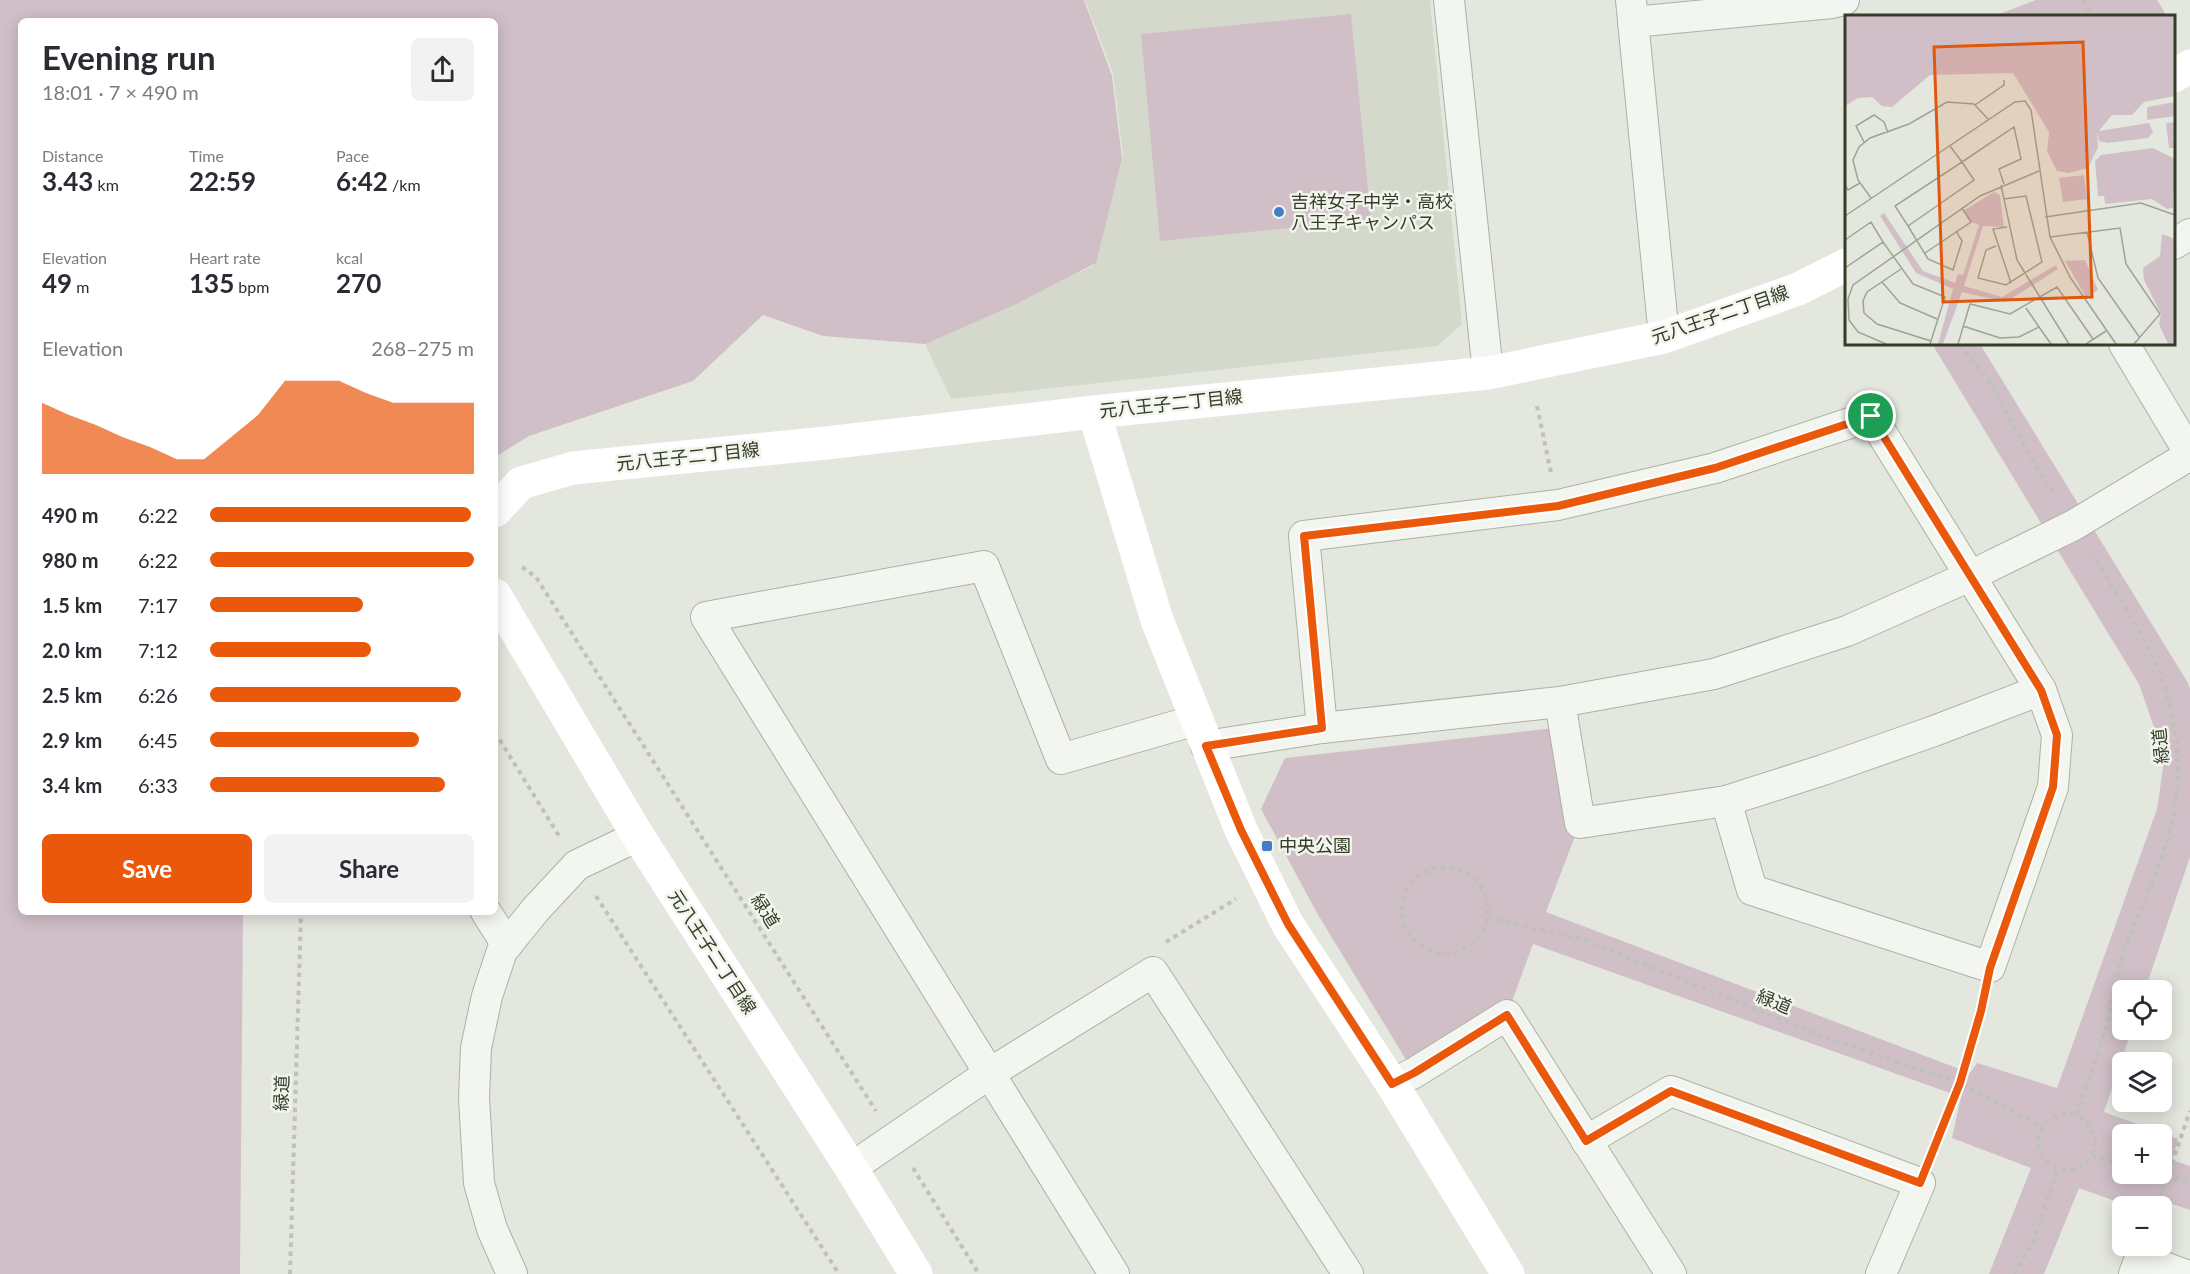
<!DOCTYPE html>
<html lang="en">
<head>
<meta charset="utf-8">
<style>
	:root { --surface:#fff; --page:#f2f2f3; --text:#2b2b33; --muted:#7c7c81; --accent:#ea580c }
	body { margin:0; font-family:Lato,"Noto Sans JP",sans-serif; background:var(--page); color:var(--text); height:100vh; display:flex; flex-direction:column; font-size:22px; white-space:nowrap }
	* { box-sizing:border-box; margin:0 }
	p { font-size:20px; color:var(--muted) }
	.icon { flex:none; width:33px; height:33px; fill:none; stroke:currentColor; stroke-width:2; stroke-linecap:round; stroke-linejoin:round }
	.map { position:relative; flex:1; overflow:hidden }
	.side { position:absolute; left:18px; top:18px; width:480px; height:897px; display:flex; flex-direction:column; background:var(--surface); border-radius:9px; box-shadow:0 3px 15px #0003 }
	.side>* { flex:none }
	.buttons { position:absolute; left:2112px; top:980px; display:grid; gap:12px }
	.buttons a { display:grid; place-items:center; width:60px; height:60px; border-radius:9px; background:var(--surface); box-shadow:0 3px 15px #0003; font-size:30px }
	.pin { position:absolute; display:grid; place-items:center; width:51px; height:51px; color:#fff; margin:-26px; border:3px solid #fff; border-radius:50%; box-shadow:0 2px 6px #0007 }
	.round { display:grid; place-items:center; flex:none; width:63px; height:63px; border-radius:9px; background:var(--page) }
	.summary { display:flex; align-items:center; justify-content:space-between; height:102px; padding:0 24px }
	h1 { font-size:33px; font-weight:700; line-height:45px }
	.stats { display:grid; grid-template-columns:repeat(3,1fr); gap:9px; height:102px; padding:6px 24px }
	.stats div { display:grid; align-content:center }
	.stats b { font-size:26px; font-weight:700 }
	.stats small { font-size:16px; font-weight:400 }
	.stats p { font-size:16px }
	.chart { height:168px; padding:12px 24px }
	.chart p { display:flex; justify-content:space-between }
	.chart svg { width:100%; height:108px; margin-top:6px; fill:var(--accent); opacity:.7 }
	.cta { display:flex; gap:12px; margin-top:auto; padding:12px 24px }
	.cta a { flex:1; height:69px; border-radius:9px; background:var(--accent); color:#fff; font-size:24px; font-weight:700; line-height:69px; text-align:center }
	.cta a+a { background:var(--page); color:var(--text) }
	ul { padding:0 24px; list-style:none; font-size:20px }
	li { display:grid; grid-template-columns:96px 72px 1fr; align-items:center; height:45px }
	li i { height:15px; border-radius:8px; background:var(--accent) }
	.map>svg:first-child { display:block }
	.built { fill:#d4d9cc }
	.green { fill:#d1bfc8; fill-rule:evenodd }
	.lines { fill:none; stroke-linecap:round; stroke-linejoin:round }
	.street-casing { stroke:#acb1a3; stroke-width:32 }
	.path { stroke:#bec2b8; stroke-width:4; stroke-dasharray:4.5 4.5; stroke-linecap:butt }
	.street { stroke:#f3f6f0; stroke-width:30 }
	.secondary { stroke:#fff; stroke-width:33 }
	.route-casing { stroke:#fff; stroke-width:12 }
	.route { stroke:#ea580c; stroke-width:8 }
	.poi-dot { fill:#437ccb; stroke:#f2f5ed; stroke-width:2 }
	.labels { text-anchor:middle; stroke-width:5; stroke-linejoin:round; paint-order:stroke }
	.poi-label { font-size:18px; fill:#353d27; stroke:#f2f5ed; text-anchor:start }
	.street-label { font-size:18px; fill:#353d27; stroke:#f2f5ed }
	.inset-road { fill:none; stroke:#9ea395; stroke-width:1.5 }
	.view { fill:#df580d; fill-opacity:0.15; stroke:#df580d; stroke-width:3 }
	.inset-edge { fill:none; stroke:#353d27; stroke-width:3 }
</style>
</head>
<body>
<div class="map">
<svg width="2190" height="1274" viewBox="0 0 2190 1274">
	<rect width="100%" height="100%" fill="#e4e7de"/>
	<path class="built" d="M1085,0H1430L1462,324L1437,346L951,399L925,344L1093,266L1123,157L1113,73Z"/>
	<g class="green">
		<path d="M0,0H1084L1112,76L1122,159L1096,263L1012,306L925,344L823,336L763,315L693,381L529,436L495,457V21H21V912H243L240,1274H0Z"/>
		<path d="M2036,0H2157L2167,16H1994Z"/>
		<path d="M1351,14L1371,220L1160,241L1141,34Z"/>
		<path d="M1932,344H1980L2188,683L2190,689V857L2145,990H2122V1029H2132L2104,1112L2178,1139L2172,1160L2190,1166V1210L2158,1199L2155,1206H2129L2079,1188L2044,1274H1989L2031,1168L1952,1138L1961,1097L1533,944L1507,1015L1414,1073L1317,913L1261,809L1285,758L1564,727L1580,823L1546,912L1970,1073L1977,1063L2057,1088L2157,809L2163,768L2155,730L2139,684ZM2122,1134H2162V1173H2122Z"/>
	</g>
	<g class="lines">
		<g class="street-casing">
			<g id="street">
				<path d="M1449,0L1488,373"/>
				<path d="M1631,0L1664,337"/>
				<path d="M1633,22L1832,3L1844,0"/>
				<path d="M2174,244L2190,234"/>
				<path d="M2124,344L2190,454"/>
				<path d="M1560,702L1580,823L1726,801L1823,770L1934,731L2041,690"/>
				<path d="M1322,728L1304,536L1558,505L1715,468L1871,416L2041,690L2057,735L2053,787L1990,967L1752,890L1726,801"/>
				<path d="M1206,746L1322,728L1560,702L1714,674L1847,631L1970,576L2074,525L2190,455"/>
				<path d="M486,912L507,945"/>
				<path d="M1392,1084L1414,1073L1507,1015L1671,1274"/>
				<path d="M1586,1141L1671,1091L1920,1183L1881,1274"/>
				<path d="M851,1168L990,1073L1153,972L1348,1274"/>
				<path d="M512,1274L492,1229L479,1183L474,1098L476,1048L487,996L502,951L536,909L577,865L638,836"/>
				<path d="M1114,1274L706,617L984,566L1061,759L1196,720"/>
				<path d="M2134,1274L2140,1258L2183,1274"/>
			</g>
		</g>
		<g class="path">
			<path d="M2083,0L2092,16"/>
			<path d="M1960,344L1989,381L2031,458L2055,495"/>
			<path d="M1537,406L1551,473"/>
			<path d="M522,567L536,577L876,1111"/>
			<path d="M495,732L559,836"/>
			<circle cx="1445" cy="910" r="43"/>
			<path d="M596,896L839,1274"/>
			<path d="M1488,918L1584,940L1827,1038L1960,1083L2043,1127"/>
			<path d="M1166,942L1236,899"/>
			<circle cx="2067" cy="1142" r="28"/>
			<path d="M2076,1115C2085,1089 2096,1064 2103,1037C2111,1008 2115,977 2125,949C2140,908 2161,868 2171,826C2185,766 2176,699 2147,645C2130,614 2111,585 2093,555"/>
			<path d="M1933,1153L1960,1083L1983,1000"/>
			<path d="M2092,1156L2122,1164"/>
			<path d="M913,1168L979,1274"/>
			<path d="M2157,1173L2190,1183"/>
			<path d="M2157,1206L2190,1111"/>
			<path d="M290,1274L301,912"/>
			<path d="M2014,1274L2032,1244L2058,1169"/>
		</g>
		<use href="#street" class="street"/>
		<g class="secondary">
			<path d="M2174,76L2190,66"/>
			<path d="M1094,412L1157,620L1241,830L1288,925L1392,1084L1508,1274"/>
			<path d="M495,511L521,483L573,468L826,443L1094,412L1488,373L1664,337L1798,289L1846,265"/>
			<path d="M495,595L638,836L851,1168L916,1274"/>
		</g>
	</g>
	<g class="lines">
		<g class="route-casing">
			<path id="route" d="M1871,416L2041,690L2057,735L2053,787L1990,968L1981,1011L1960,1083L1920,1183L1671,1091L1586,1141L1507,1015L1414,1073L1392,1084L1288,924L1241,830L1206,746L1322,728L1304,536L1558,506L1715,468Z"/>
		</g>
		<use href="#route" class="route"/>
	</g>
	<g class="poi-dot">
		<circle cx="1279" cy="212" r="6"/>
		<rect x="1261" y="840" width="12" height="12" rx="3"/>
	</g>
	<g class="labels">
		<g class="poi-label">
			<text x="1291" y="208">吉祥女子中学・高校<tspan x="1291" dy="21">八王子キャンパス</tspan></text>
			<text x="1279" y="852">中央公園</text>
		</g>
		<g class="street-label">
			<text transform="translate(1720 315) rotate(-19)" y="6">元八王子二丁目線</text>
			<text transform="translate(1171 404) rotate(-6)" y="6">元八王子二丁目線</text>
			<text transform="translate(688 457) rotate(-6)" y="6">元八王子二丁目線</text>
			<text transform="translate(2161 746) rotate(-96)" y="6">緑道</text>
			<text transform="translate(765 911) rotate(58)" y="6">緑道</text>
			<text transform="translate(712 952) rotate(57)" y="6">元八王子二丁目線</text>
			<text transform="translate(1774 1002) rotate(22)" y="6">緑道</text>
			<text transform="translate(282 1093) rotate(-88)" y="6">緑道</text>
		</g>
	</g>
	<g transform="translate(1845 15)">
		<rect width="330" height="330" fill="#e4e7de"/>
		<path d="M0,1H330V81L299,87L287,100H267L254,116L304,108L308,117L303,123L262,128L254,126L252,118L253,132L243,153L224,158L212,156L202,136L204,117L168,58L85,60L47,92L37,91L27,82L13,83L0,91ZM330,87V101L302,105V92ZM330,107V133H324L321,108ZM308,133L330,144L328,193L322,194L307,184L260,189L259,181H253L250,146L256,140ZM239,160L242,184L218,187L214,163ZM149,177L155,180L159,212L138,211L119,271L157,282L211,250L213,254L161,287L117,277L98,329H93L108,274L71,258L35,201L39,198L78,256L110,268L113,259L118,260L134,210L126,207L118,196ZM317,219L330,224V329H323L314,309L316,299L299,265L298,253L315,241ZM240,245L253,275L241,282L220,246Z" fill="#d1bfc8"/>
		<path class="inset-road" d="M130,90L159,70V65M19,127L11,111L29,100L39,107L43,118M105,131L117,147L129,165L63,211L50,191L117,147L169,112L176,144L154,154L159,169M0,170L3,175L15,168M156,170L172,245L224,329M26,183L13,165L8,145L14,132L25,123L64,109L102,87L129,89L143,104M0,201L170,87L180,86L186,95L205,222L225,262L271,329M200,202L296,188L330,200M63,211L83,244L108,255L117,226L111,216M162,212L148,214L166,268M242,217L253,263L295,323M205,222L275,213L281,249L315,299L289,329M0,225L26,207L38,227L0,253M38,227L68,269L100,282L85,329M151,231L141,235L133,263L161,270L197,247L181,181L158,184M80,238L126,207L117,193M56,254L22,277L18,286L19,298L32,309L86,326M37,267L55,288L92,304M118,311L155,323L174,322L194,312L181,293M194,312L206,329M41,329L13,317L4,305L3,284L8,270L135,181L194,156M113,329L125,289L165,299L212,272L248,324M241,329L261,316"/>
		<path class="view" d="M238,27L247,282L98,287L89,32Z"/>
		<rect width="330" height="330" class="inset-edge"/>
	</g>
</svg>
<div class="buttons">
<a><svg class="icon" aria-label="locate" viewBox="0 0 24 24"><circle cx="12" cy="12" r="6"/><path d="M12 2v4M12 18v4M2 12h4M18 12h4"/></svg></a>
<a><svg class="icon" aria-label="layers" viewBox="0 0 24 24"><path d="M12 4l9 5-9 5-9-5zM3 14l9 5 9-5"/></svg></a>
<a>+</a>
<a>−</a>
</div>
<div class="pin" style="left:1871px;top:416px;background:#1e9e55"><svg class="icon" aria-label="arrive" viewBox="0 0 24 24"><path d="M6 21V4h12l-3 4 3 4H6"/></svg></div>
<section class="side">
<div class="summary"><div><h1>Evening run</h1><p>18:01 · 7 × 490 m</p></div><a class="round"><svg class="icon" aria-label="share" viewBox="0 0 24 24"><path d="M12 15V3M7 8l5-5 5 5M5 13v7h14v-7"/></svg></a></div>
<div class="stats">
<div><p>Distance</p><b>3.43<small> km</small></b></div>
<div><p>Time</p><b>22:59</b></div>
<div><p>Pace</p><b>6:42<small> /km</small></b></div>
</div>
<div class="stats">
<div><p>Elevation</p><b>49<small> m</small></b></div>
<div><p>Heart rate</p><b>135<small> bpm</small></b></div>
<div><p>kcal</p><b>270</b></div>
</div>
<div class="chart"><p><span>Elevation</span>268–275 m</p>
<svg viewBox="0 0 160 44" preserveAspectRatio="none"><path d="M0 44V15L10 20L20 24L30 29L40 33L50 38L60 38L70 29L80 20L90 6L100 6L110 6L120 11L130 15L140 15L150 15L160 15V44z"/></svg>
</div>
<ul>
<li><b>490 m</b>6:22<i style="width:99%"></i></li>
<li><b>980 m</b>6:22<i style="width:100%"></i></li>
<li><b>1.5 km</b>7:17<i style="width:58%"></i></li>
<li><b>2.0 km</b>7:12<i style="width:61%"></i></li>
<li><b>2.5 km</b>6:26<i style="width:95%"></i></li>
<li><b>2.9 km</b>6:45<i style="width:79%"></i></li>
<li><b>3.4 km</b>6:33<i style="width:89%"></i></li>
</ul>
<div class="cta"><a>Save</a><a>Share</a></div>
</section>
</div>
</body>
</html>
